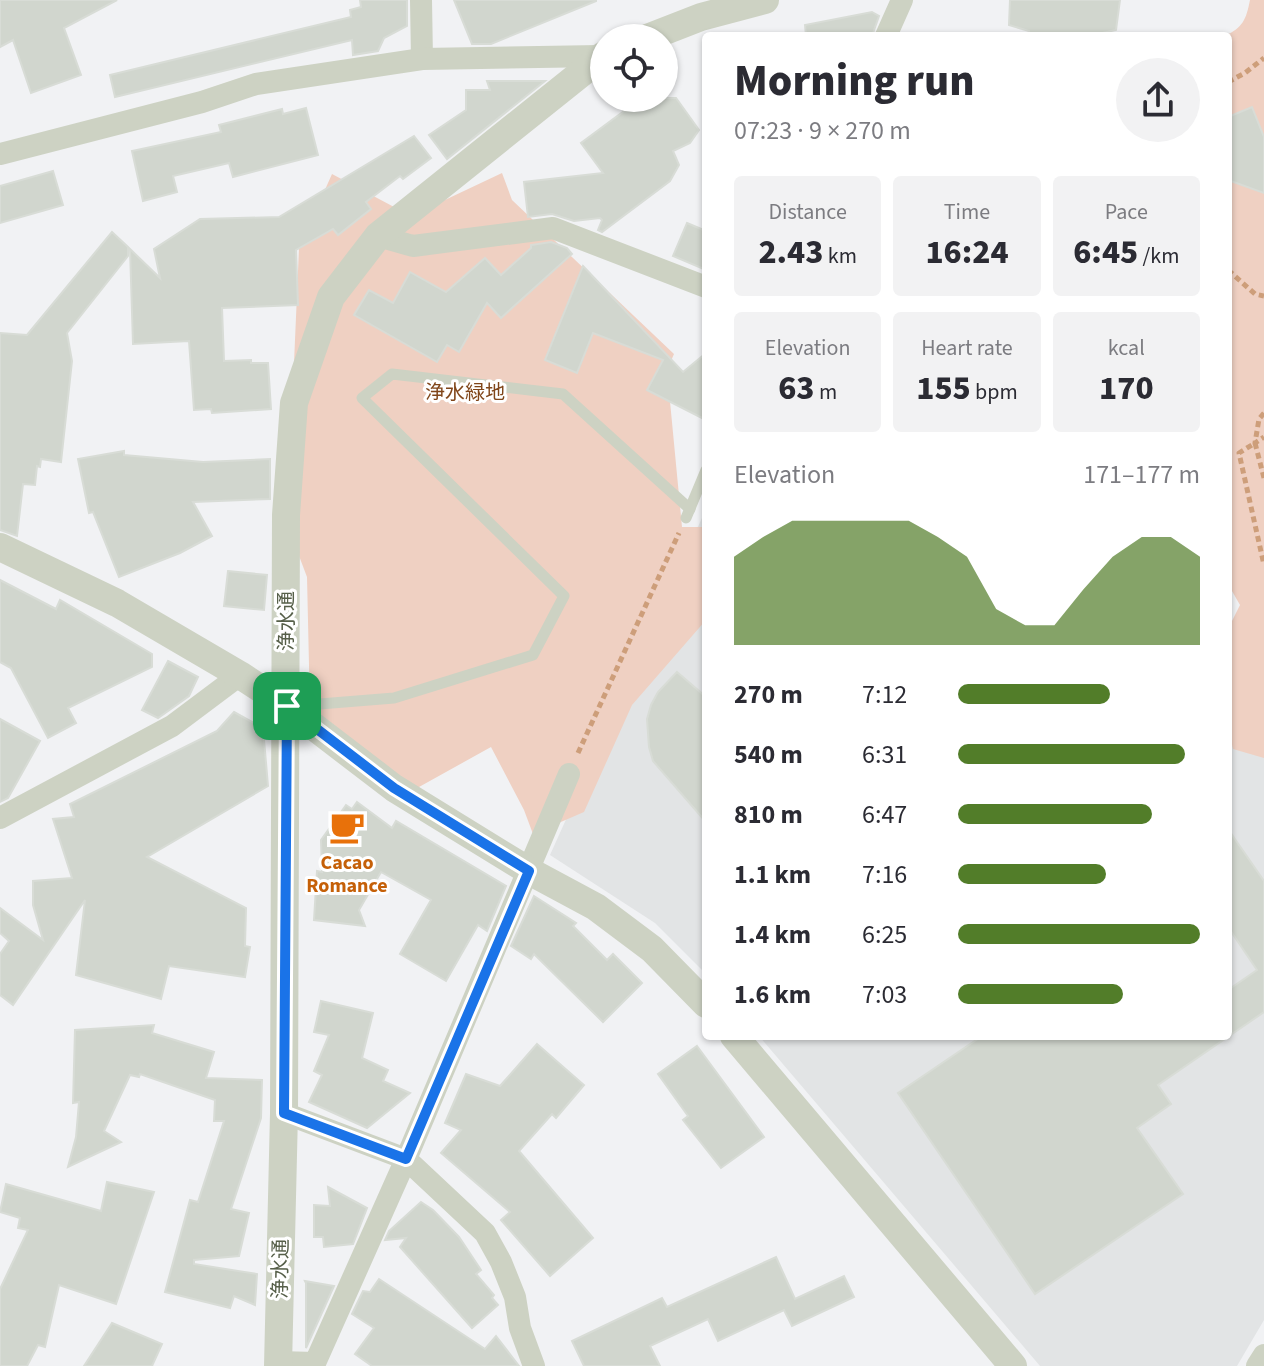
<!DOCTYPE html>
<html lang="en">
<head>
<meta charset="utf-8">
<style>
	:root { --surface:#fff; --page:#f2f2f3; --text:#2b2b33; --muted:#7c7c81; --accent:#527d29 }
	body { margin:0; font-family:"Source Sans 3","Noto Sans JP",sans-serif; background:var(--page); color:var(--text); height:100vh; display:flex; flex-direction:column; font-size:30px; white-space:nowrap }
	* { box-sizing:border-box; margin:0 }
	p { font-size:26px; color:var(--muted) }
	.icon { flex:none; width:44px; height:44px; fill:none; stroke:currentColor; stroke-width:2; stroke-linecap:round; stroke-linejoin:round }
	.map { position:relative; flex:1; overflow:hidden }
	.panel { position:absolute; left:702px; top:32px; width:530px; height:1008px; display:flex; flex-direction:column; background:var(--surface); border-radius:8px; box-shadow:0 2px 6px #0004 }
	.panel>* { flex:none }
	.fabs { position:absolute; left:590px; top:24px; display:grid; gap:16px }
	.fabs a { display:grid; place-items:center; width:88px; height:88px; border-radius:50%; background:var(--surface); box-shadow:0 2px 6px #0004; font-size:40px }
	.pin { position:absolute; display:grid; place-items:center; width:68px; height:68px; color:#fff; margin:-34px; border-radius:16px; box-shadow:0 4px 12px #0006 }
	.round { display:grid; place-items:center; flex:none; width:84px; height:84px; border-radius:42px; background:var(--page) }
	.summary { display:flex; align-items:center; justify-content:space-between; height:136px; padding:0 32px }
	h1 { font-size:44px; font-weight:800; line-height:60px }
	.stats { display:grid; grid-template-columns:repeat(3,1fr); gap:12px; height:136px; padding:8px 32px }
	.stats div { display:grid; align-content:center; border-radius:8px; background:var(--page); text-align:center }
	.stats b { font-size:34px; font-weight:800 }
	.stats small { font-size:22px; font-weight:400 }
	.stats p { font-size:22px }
	.chart { height:224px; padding:16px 32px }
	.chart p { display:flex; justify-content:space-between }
	.chart svg { width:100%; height:144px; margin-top:8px; fill:var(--accent); opacity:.7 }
	ul { padding:0 32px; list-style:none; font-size:26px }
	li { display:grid; grid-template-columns:128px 96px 1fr; align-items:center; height:60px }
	li i { height:20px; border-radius:10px; background:var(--accent) }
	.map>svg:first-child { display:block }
	.education { fill:#e2e4e5 }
	.green { fill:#efd0c2 }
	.building { fill:#d1d6ce; stroke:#d8dcd6; stroke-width:2 }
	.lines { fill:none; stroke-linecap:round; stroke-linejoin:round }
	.path { stroke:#cd9e7a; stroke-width:5; stroke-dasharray:6 4; stroke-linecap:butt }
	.service { stroke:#cdd2c3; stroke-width:11 }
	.minor { stroke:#cdd2c3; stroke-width:22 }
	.tertiary { stroke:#cdd2c3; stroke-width:28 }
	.route-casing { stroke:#fff; stroke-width:16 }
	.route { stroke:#1a73e8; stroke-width:10 }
	.labels { text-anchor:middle; stroke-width:6; stroke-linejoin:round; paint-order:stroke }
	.park-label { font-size:20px; fill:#80461a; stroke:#fff }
	.street-label { font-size:20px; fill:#565f49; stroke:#fff }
	.food-label { font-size:20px; font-weight:bold; fill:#c56008; stroke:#fff }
</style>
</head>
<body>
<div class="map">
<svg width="1264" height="1366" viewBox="0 0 1264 1366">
	<rect width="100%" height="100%" fill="#f1f2f4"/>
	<g class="education">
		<path d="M706,509V974L655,923L550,855Z"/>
		<path d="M1228,730L1231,745L1264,757V1320L1237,1366H1040L759,1036H1228Z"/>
	</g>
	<g class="green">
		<path d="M1250,0H1264V758L1233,749L1228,729V629L1240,605L1228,584V36H1225C1243,27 1246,20 1250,0Z"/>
		<path d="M502,173L512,200L674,354L667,370L682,527H706V620L632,705L584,812L533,834L524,810L491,747L410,792L310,709L307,577L287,524L299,248L332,174L411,216Z"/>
	</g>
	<g class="building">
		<path d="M0,0H117L64,28L81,75L31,93L13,40L0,47Z"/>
		<path d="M360,0H407V26L384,38L378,51L353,55L352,40L115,97L110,75L351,17L350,10L361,7Z"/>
		<path d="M454,0H596V1L491,44H472Z"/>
		<path d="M1010,0H1120L1116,30L1089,36H1030L1029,31L1009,25Z"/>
		<path d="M872,12L879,16L872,36H806L805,25Z"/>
		<path d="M487,81H545L447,159L429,135L466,110V90H490Z"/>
		<path d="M613,98H676L699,130L690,143L673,151L679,165L670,181L602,232L598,230L602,220L600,218L574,221L552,214L528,217L524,182L603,173L581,143L624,111Z"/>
		<path d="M1252,107L1264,137V193L1228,180V117Z"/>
		<path d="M306,108L318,155L233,177L229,163L173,176L177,192L143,201L132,151L221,132L219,125L282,109L283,114Z"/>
		<path d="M414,136L431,158L403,179L400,176L366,202L371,209L338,235L333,229L296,250L298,305L222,308L224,361L251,360V363H268L271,409L212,413L211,409L194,410L189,341L133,344L130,249L160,278L154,249L200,219L279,217Z"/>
		<path d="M53,171L63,205L0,223V186Z"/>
		<path d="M687,223L706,231V270L673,256Z"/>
		<path d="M112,232L128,247V256L67,333L72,361L61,462L41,459L40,467L37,466L35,485L23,484L17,536L0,530V333L27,335Z"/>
		<path d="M551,242L567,248L572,254L501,318L487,303L459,352L447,345L437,362L354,315L369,290L393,303L410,272L446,292L485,258L501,275L531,248V245Z"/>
		<path d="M583,266L683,372L706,353V420L647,390L663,360L593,333L577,373L545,360Z"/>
		<path d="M124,451V455L203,462L270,459V499L193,502L212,536L180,553L119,577L93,512L89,513L78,459Z"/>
		<path d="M228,571L267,575L264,610L224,606Z"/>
		<path d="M0,580L56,609L60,600L152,654V667L68,708L76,723L48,738L11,668L0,662Z"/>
		<path d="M168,661L198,677L189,696L158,718L142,710Z"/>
		<path d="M677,672L706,697V822L653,761L649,747L647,719L651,705L658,692Z"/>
		<path d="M234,712L263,728L268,786L147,857L246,908L245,946L250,947L245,977L169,966L161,999L76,975L85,900L13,1005L0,995V954L9,941L0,933V908L43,940L33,905V881L72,878L53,819L74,817L70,804L217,731Z"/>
		<path d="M0,719L40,741L8,798L0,802Z"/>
		<path d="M357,802L392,828L396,821L506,886L487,931L478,925L446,981L400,954L431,900L381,872L359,910L365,926L314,920L317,871L322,872L321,840L346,805L352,809Z"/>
		<path d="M1228,829L1264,881V1012L1158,1085L1171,1104L1137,1128L1183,1194L1035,1294L898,1093L982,1036H1228V990L1257,970L1228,927Z"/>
		<path d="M534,896L576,923L573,926L607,960L613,954L642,983L603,1022L534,954L531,959L511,946Z"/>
		<path d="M321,1001L373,1013L362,1058L388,1070L383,1081L410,1093L367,1128L309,1102L322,1075L314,1071L329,1035L314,1032Z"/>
		<path d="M154,1025L152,1033L214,1052L206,1078L262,1080L261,1118L231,1209L249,1213L239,1256L194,1260V1264L257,1274L255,1305L234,1296L230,1308L165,1292L190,1200L198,1202L224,1121H214L215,1100L140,1074L139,1077L130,1075L104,1131L121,1142L68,1167L76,1137L79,1102L73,1103L75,1030Z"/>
		<path d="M537,1044L584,1085L556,1118L552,1114L519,1151L593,1238L550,1276L501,1220L510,1212L441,1153L461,1130L445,1123L466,1074L500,1086Z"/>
		<path d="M697,1046L764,1137L721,1168L683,1120L688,1116L658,1074Z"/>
		<path d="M107,1182L154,1192L116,1304L59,1285L45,1347L38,1345L27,1366H0V1289L28,1230L18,1228L20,1218L0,1212L6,1184L101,1211Z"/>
		<path d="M328,1187L367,1208L353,1244L324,1247L323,1237H314V1205L330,1206Z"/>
		<path d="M421,1202L433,1210L459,1237L481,1270L476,1274L494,1295L492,1298L498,1305L472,1328L400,1247L406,1238L385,1240L389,1231Z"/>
		<path d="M776,1257L795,1299L844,1276L854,1297L792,1326L784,1310L718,1341L708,1319L650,1346L660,1366H584L572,1341L662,1298L667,1307Z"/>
		<path d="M379,1279L485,1349L496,1336L519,1366H372L355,1354L374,1328L352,1314L363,1291L370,1292Z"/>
		<path d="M305,1281L334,1286L306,1348V1283Z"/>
		<path d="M112,1323L162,1344L152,1366H84Z"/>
	</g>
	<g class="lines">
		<g class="path">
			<path d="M1228,82L1245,73L1264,58"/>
			<path d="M1228,270L1255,294L1264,296"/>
			<path d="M1264,413L1259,419L1255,443L1264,437"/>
			<path d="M1264,478L1255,443L1239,453L1264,565"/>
			<path d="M578,753L679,533"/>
		</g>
		<g class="service">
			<path d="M686,518L706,470"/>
			<path d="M295,706L394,698L533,655L564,596L362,398L392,374L563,394L690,509"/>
		</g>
		<g class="minor">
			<path d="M421,0L422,59"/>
			<path d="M886,36L902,0"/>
			<path d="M0,154L202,102L256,84L422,59L600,56"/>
			<path d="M378,236L413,246L553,228L706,287"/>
			<path d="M0,818L172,726L240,675"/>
			<path d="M284,1113L406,1159L485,1233L501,1262L515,1297L520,1328L534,1366"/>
			<path d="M278,1362L315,1363L406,1159L569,774"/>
			<path d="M1257,1366L1264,1355"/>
		</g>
		<g class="tertiary">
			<path d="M647,38L701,17L765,0"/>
			<path d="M0,547L117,603L240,675L287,706L394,788L529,871L596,907L652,949L706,1004"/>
			<path d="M734,1036L1013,1366"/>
			<path d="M278,1366L284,1113L286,515L294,403L331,297L378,236L604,55"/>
		</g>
	</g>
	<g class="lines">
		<g class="route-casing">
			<path id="route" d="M287,706L394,788L529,871L406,1159L284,1113Z"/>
		</g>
		<use href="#route" class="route"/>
	</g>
	<defs>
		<g id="cafe-bare" transform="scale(2.76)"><path d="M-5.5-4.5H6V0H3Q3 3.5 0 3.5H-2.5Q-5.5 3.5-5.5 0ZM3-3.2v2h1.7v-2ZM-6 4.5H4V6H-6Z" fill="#e8710a" stroke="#fff" stroke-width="2.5" paint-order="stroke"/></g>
	</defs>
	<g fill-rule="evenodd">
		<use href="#cafe-bare" x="347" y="827"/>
	</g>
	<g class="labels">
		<g class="park-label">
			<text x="465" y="399">浄水緑地</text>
		</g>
		<g class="street-label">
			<text transform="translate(286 621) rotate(-90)" y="7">浄水通</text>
			<text transform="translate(280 1269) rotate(-89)" y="7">浄水通</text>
		</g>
		<g class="food-label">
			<text x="347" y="869">Cacao<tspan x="347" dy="23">Romance</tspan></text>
		</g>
	</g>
</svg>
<div class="fabs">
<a><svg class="icon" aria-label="locate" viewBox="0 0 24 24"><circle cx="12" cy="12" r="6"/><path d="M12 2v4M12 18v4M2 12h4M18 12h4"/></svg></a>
</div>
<div class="pin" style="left:287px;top:706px;background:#1e9e55"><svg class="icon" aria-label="arrive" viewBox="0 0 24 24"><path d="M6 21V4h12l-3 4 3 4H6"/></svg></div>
<section class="panel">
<div class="summary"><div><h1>Morning run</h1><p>07:23 · 9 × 270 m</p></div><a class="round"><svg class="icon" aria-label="share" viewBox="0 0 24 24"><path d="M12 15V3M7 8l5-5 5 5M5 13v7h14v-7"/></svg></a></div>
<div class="stats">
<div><p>Distance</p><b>2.43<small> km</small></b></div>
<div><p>Time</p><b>16:24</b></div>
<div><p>Pace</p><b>6:45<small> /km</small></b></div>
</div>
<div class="stats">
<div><p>Elevation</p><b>63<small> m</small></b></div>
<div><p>Heart rate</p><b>155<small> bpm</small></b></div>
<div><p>kcal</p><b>170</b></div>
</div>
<div class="chart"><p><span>Elevation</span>171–177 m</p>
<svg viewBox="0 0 160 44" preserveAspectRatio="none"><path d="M0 44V17L10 11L20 6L30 6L40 6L50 6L60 6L70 11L80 17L90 33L100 38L110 38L120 27L130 17L140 11L150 11L160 17V44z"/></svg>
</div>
<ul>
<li><b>270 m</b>7:12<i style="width:63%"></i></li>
<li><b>540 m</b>6:31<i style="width:94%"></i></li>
<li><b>810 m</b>6:47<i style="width:80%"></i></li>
<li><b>1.1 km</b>7:16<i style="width:61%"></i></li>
<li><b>1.4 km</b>6:25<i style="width:100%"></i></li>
<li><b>1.6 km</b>7:03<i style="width:68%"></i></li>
</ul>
</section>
</div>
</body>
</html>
